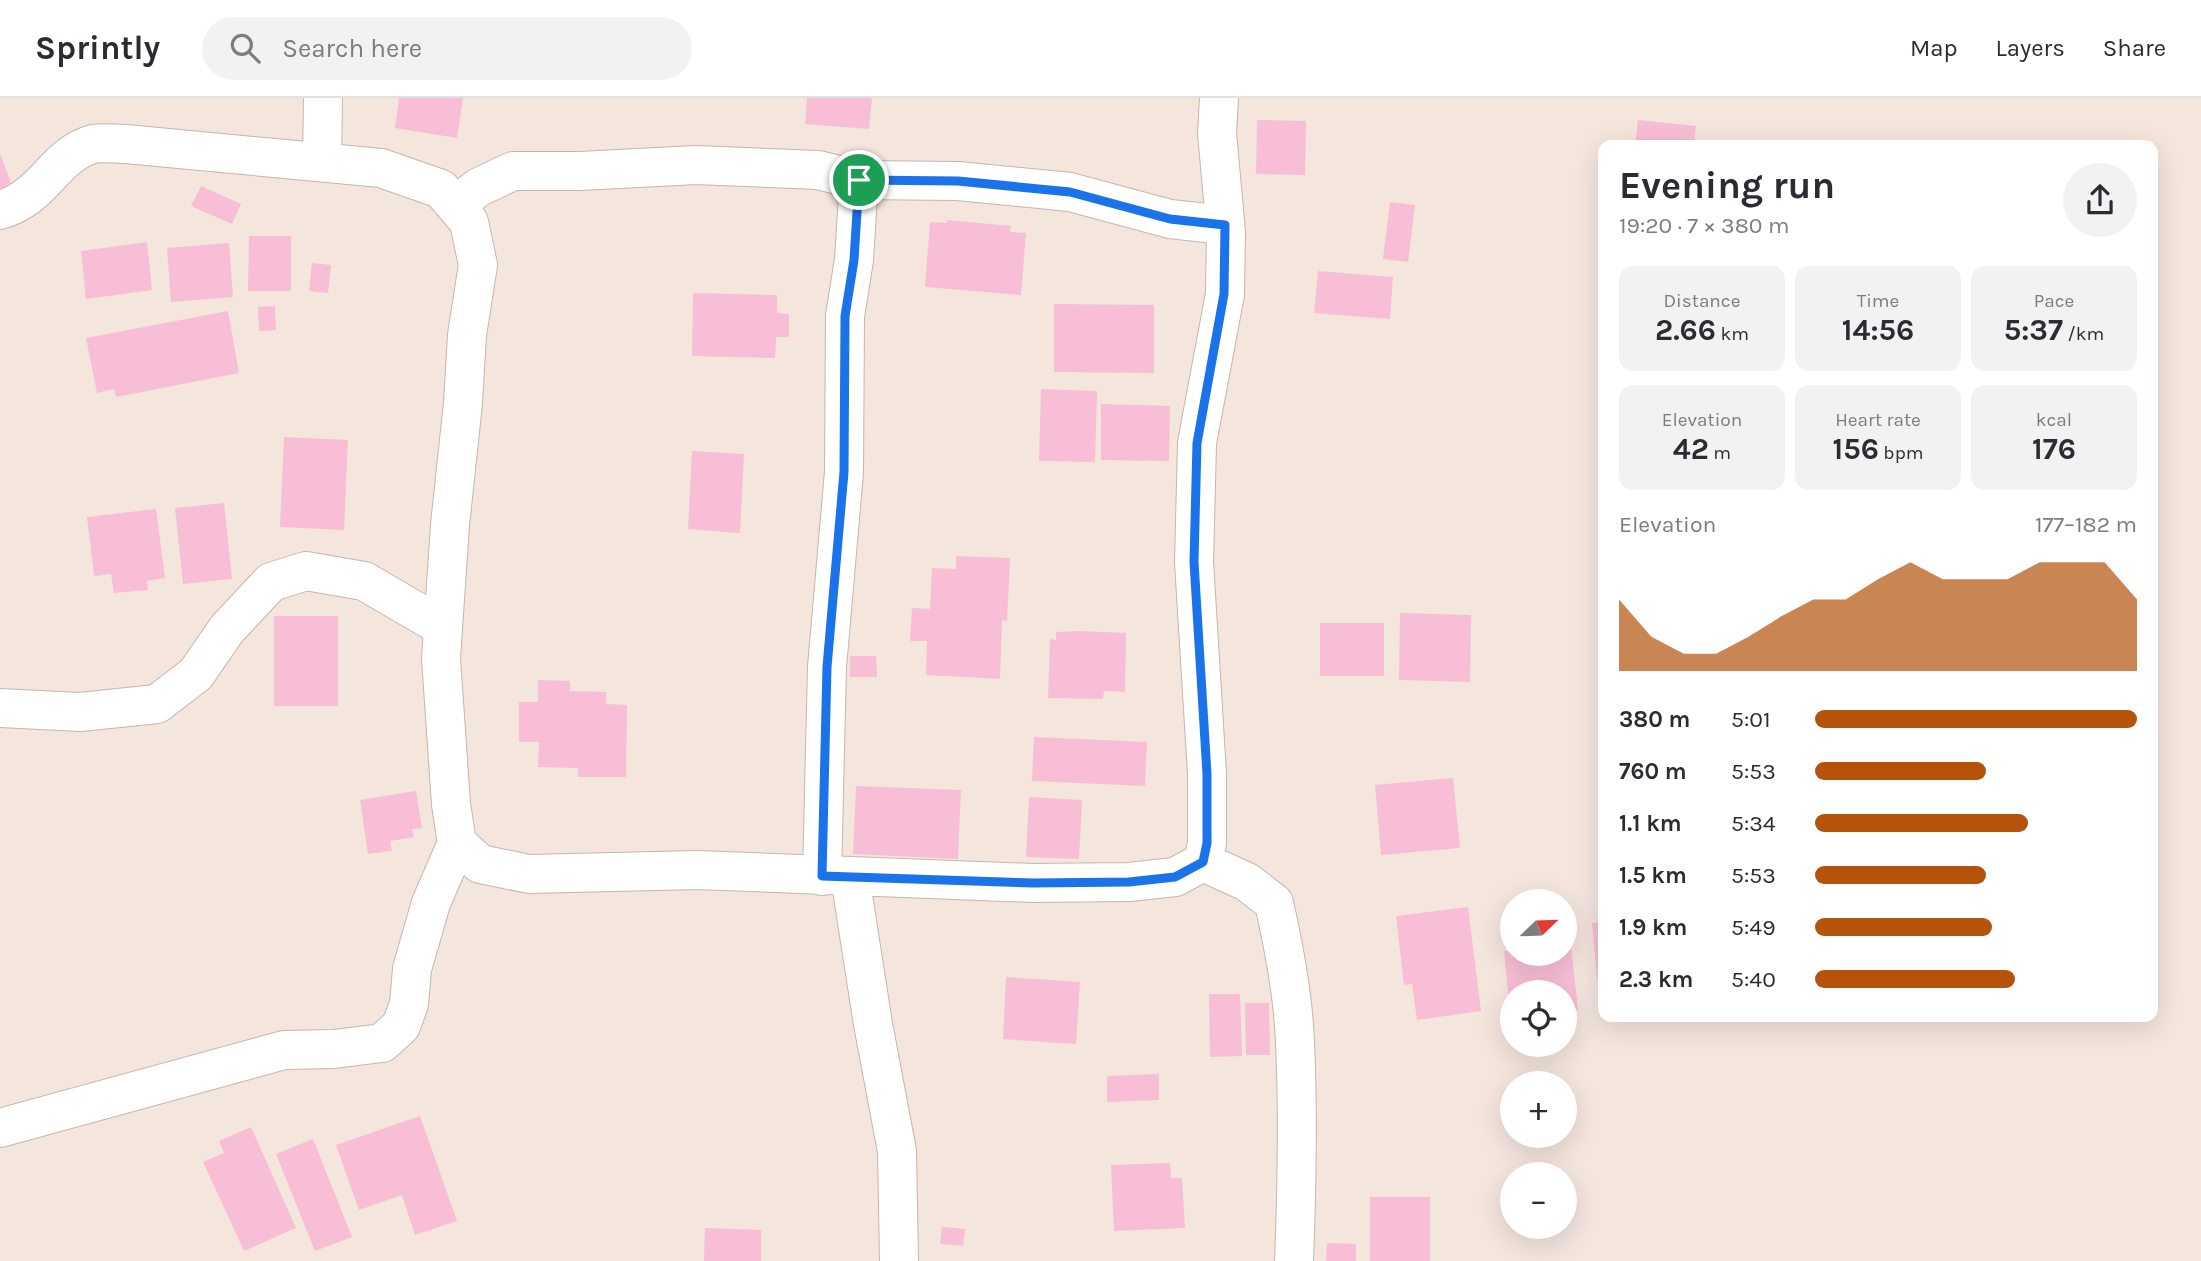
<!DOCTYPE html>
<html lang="en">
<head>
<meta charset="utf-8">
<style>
	:root { --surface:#fff; --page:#f2f2f3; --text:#2b2b33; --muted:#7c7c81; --line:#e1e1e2; --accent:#b45309 }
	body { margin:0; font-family:Karla,sans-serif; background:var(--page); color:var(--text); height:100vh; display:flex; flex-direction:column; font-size:26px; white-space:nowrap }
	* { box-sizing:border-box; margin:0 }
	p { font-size:23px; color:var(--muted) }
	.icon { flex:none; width:38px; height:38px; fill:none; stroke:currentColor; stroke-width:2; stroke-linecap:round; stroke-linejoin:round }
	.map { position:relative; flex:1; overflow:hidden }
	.panel { position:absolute; left:1598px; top:42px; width:560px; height:882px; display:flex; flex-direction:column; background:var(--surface); border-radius:14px; box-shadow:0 7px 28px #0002 }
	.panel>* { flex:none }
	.needle { width:46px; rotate:67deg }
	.buttons { position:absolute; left:1500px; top:791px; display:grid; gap:14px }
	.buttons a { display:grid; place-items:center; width:77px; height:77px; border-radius:50%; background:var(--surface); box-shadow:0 7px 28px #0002; font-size:35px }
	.pin { position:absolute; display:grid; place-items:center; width:60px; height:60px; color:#fff; margin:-30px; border:4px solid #fff; border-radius:50%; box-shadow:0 2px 7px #0007 }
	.round { display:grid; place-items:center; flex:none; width:74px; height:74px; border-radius:37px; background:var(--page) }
	.head { display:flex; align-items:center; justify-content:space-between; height:119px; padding:0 21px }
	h1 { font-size:38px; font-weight:700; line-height:52px }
	.figures { display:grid; grid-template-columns:repeat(3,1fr); gap:10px; height:119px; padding:7px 21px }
	.figures div { display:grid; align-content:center; border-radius:14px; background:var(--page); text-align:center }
	.figures b { font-size:30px; font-weight:700 }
	.figures small { font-size:19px; font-weight:400 }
	.figures p { font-size:19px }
	.chart { height:196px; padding:14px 21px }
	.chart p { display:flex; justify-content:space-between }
	.chart svg { width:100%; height:126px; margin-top:7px; fill:var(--accent); opacity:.7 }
	ul { padding:0 21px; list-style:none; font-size:23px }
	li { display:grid; grid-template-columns:112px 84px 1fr; align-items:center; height:52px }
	li i { height:18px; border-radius:9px; background:var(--accent) }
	header { display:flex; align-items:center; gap:42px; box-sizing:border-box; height:98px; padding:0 35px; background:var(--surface); border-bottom:2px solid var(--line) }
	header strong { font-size:33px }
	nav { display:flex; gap:38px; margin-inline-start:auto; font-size:24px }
	.search { width:490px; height:63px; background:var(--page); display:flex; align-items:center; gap:18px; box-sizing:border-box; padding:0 24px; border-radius:38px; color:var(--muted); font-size:26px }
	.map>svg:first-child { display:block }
	.building { fill:#f8bed5 }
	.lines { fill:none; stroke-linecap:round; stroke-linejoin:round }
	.minor-casing { stroke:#c4b6ae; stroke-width:40 }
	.minor { stroke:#fff; stroke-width:38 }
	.route-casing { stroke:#fff; stroke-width:14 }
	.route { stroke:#1a73e8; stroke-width:9 }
</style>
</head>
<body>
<header>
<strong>Sprintly</strong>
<div class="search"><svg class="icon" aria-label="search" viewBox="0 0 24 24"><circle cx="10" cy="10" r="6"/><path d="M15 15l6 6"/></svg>Search here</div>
<nav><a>Map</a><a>Layers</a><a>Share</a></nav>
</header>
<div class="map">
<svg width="2201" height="1163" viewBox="0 0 2201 1163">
	<rect width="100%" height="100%" fill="#f4e5dd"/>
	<g class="building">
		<path d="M399,0H463L457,40L395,30Z"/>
		<path d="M807,0H872L869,31L805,26Z"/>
		<path d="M1257,22L1306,23L1305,77L1256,76Z"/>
		<path d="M1638,22L1696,28L1694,47H1635Z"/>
		<path d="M0,55L12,88L0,92Z"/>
		<path d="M201,88L241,106L232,126L191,108Z"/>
		<path d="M1390,104L1415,107L1408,164L1383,161Z"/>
		<path d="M947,122L1011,128L1010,134L1026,135L1021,197L925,189L930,124L947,125Z"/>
		<path d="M249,138H291V193H248Z"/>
		<path d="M147,144L152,192L86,201L81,153Z"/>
		<path d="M229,145L233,199L171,204L167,150Z"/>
		<path d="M312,165L331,167L328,195L309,193Z"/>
		<path d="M1318,173L1393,179L1390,221L1314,215Z"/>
		<path d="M693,195L777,197V215L789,216V239H776L775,260L692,258Z"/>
		<path d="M1054,206L1154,207V275L1054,274Z"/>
		<path d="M275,208L276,232L259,233L258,209Z"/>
		<path d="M228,213L239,275L116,299L114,291L97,295L86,240Z"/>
		<path d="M1041,291L1097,293L1095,364L1039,363Z"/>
		<path d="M1101,306L1170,308L1169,363L1101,362Z"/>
		<path d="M284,339L348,342L344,432L280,429Z"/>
		<path d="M692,353L744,356L740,435L688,431Z"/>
		<path d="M224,405L232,481L183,486L175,410Z"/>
		<path d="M156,411L165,480L147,483L148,492L114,495L111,476L94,478L87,419Z"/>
		<path d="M956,458L1010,460L1007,523L1002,522L1000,581L926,577L927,543H910L912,510L930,511L932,470L956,471Z"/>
		<path d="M1400,515L1471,517L1470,584L1399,582Z"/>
		<rect x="274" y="518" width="64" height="90"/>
		<rect x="1320" y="525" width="64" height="53"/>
		<path d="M1079,533L1126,535L1125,594L1104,593L1103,601L1048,600L1050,541L1056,542V534Z"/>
		<path d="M850,558H876L877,579H850Z"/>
		<path d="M538,582L570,583V593L606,594V606L627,607L626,679H578V670L538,669L539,644H519V604H538Z"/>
		<path d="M1034,639L1147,644L1145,688L1032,683Z"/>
		<path d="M1453,680L1460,750L1381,757L1375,687Z"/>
		<path d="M856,688L961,692L958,761L853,756Z"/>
		<path d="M416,693L422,730L412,731L414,739L390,743L392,753L368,756L360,702Z"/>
		<path d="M1029,699L1082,702L1079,761L1026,759Z"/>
		<path d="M1468,809L1481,913L1417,922L1412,886L1404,887L1396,818Z"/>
		<path d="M1603,824V881H1597L1592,825Z"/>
		<path d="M1564,848H1571L1578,912L1564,913V894H1512V914H1510L1504,853H1512V856H1564Z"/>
		<path d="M1006,879L1080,884L1076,946L1003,941Z"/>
		<path d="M1209,896H1240L1242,958L1210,959Z"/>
		<path d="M1245,905H1269L1270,957H1246Z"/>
		<path d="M1159,976V1002L1107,1004V978Z"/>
		<path d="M420,1018L457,1123L415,1137L402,1097L359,1112L336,1047Z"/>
		<path d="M251,1029L296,1130L244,1153L203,1064L224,1055L219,1043Z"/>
		<path d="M313,1041L352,1139L315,1153L276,1056Z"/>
		<path d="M1170,1065L1171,1080H1182L1185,1130L1114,1133L1111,1067Z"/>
		<rect x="1370" y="1099" width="60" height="64"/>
		<path d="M942,1129L965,1131L963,1148L940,1146Z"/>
		<path d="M705,1130L761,1132V1163H704Z"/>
		<path d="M1327,1145L1356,1146V1163H1326Z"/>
	</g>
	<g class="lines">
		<g class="minor-casing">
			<g id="minor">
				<path d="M322,64L323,0"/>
				<path d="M859,82L958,83L1070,94L1170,121L1225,127"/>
				<path d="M455,107L479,89L513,73H580L696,67L818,72L859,82L854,162L845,218L844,374L827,569L822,778"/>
				<path d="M0,112C44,100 54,57 93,46C102,44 116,46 126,46L381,70L441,91L469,124L478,167L467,237L463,305L450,427L441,560L451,706L457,745L480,766L529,776L697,772L1033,785L1129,784L1175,779L1203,764L1207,745V676L1194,464L1197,345L1225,196L1226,134L1217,35L1219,0"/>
				<path d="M0,610L80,614L157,606L196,576L227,531L271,484L306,473L364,483L443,529"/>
				<path d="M1203,764L1247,784L1274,805C1283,845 1291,886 1294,927C1299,1005 1297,1085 1294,1163"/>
				<path d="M850,779L873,926L897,1053L899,1163"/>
				<path d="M0,1030L284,952L334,951L382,945L401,928L409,906L412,871L431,805L457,745"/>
			</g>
		</g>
		<use href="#minor" class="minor"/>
	</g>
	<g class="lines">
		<g class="route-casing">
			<path id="route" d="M859,82L958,83L1070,94L1170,121L1225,127L1224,196L1197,345L1194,464L1207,676V745L1203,764L1175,779L1129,784L1033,785L822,778L827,569L844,374L845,218L854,162Z"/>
		</g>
		<use href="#route" class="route"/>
	</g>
</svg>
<div class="buttons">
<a><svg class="needle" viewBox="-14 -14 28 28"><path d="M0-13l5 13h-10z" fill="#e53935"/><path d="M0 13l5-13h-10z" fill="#7c7c81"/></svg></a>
<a><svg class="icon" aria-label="locate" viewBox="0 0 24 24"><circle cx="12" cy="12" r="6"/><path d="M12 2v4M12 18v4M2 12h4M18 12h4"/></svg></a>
<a>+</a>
<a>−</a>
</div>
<div class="pin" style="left:859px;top:82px;background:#1e9e55"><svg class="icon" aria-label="arrive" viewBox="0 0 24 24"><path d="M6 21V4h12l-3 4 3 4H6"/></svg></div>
<section class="panel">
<div class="head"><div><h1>Evening run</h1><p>19:20 · 7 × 380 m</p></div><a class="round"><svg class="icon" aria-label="share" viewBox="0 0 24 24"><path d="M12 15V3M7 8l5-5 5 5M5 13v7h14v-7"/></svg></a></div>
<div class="figures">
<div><p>Distance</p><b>2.66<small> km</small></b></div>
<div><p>Time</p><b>14:56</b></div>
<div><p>Pace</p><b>5:37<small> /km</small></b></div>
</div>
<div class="figures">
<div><p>Elevation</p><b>42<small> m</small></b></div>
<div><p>Heart rate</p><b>156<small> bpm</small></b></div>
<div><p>kcal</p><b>176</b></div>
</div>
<div class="chart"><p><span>Elevation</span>177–182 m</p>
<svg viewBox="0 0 160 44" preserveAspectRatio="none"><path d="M0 44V19L10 32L20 38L30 38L40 32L50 25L60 19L70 19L80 12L90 6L100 12L110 12L120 12L130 6L140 6L150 6L160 19V44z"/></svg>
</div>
<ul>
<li><b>380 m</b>5:01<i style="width:100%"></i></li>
<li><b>760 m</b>5:53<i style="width:53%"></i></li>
<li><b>1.1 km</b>5:34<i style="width:66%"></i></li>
<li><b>1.5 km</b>5:53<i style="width:53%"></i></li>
<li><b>1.9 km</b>5:49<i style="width:55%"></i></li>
<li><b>2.3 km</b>5:40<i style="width:62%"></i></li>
</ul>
</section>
</div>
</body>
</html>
